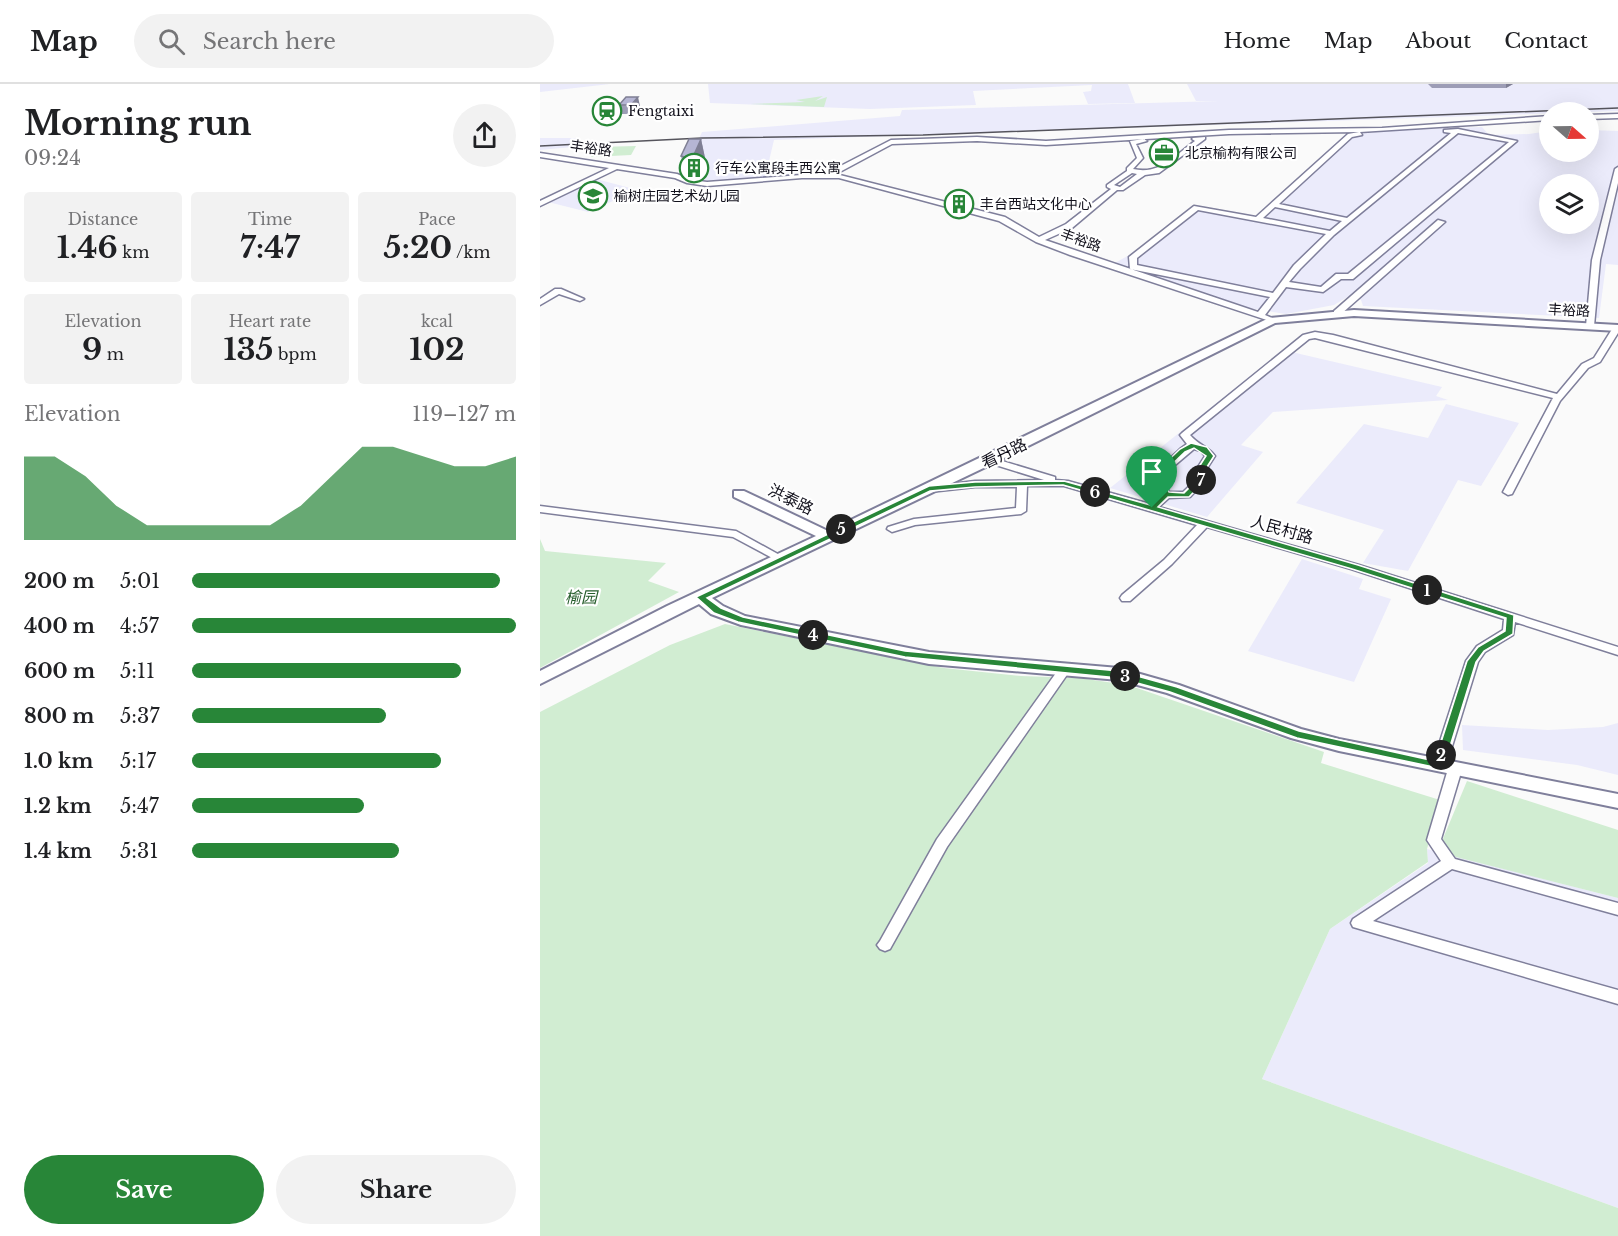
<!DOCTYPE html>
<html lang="en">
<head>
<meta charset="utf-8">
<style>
	:root { --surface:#fff; --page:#f2f2f2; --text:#202124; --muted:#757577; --line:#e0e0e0; --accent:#288638 }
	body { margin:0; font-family:"Libre Baskerville","Noto Sans SC",serif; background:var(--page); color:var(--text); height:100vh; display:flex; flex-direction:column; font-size:22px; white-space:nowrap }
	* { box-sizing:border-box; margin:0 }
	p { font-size:20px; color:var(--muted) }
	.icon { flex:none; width:33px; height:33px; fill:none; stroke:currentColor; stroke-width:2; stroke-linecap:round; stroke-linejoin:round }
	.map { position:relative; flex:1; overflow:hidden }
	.drawer { display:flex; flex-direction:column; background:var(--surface); width:540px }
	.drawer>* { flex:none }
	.needle { width:39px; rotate:110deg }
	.tools { position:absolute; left:999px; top:18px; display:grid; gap:12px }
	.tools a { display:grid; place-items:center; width:60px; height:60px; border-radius:50%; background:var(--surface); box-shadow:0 6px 24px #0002; font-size:30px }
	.pin { position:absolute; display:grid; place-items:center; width:51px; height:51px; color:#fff; margin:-62px -26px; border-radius:50% 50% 50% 0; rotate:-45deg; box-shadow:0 0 6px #0007 }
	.pin .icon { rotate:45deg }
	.km { position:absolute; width:30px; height:30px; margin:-15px; border-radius:50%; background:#222; color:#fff; font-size:16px; line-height:30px; text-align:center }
	.round { display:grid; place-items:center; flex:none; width:63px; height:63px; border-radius:32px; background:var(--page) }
	.overview { display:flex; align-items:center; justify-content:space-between; height:102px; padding:0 24px }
	h1 { font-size:33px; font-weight:700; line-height:45px }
	.stats { display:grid; grid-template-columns:repeat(3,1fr); gap:9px; height:102px; padding:6px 24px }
	.stats div { display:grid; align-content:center; border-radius:6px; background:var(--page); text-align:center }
	.stats b { font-size:30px; font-weight:700 }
	.stats small { font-size:16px; font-weight:400 }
	.stats p { font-size:16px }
	.chart { height:168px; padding:12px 24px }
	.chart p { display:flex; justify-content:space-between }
	.chart svg { width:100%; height:108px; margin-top:6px; fill:var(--accent); opacity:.7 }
	.primary-button { display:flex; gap:12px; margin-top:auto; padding:12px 24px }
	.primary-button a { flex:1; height:69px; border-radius:36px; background:var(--accent); color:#fff; font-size:24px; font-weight:700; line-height:69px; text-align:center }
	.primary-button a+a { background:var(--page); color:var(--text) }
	ul { padding:0 24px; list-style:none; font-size:20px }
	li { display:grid; grid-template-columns:96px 72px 1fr; align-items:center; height:45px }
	li i { height:15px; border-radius:8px; background:var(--accent) }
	header { display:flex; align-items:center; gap:36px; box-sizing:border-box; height:84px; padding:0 30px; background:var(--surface); border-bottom:2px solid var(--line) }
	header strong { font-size:28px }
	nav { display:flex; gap:33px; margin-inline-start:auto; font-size:21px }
	.search { width:420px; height:54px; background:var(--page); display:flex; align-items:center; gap:15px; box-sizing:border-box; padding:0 21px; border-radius:33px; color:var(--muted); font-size:22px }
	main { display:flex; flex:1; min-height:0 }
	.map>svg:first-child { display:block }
	.built { fill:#ebebfb; fill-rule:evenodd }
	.green { fill:#d1edd2 }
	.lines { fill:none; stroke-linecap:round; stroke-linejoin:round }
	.street-casing { stroke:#7f7f9b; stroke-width:3 }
	.secondary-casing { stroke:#7f7f9b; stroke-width:4 }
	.street { fill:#fff; fill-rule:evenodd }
	.secondary { fill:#fff; fill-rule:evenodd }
	.rail { stroke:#55545c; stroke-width:1.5 }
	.wall { fill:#9d9db6 }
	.shaded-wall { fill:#7f7f94 }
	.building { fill:#b6b6d4; stroke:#7f7f94; stroke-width:1.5 }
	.route { fill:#288638; stroke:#fff; stroke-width:1.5; fill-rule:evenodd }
	.labels { text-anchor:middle; stroke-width:4.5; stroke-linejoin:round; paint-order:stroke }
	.far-poi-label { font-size:14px; fill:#12111c; stroke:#fff; text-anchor:start }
	.far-street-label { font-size:14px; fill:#12111c; stroke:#fff }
	.street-label { font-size:16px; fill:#12111c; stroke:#fff }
	.park-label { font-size:16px; font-style:italic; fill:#265d2c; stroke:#fff }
</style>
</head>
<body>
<header>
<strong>Map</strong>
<div class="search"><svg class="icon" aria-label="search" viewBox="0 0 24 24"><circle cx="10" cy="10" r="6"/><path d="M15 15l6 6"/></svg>Search here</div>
<nav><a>Home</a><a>Map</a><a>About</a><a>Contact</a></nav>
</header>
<main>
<section class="drawer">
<div class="overview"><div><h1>Morning run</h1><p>09:24</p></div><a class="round"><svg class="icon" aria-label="share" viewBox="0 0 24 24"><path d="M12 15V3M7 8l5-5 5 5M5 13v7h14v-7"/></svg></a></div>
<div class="stats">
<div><p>Distance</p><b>1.46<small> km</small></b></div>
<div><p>Time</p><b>7:47</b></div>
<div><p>Pace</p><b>5:20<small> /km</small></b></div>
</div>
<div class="stats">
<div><p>Elevation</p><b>9<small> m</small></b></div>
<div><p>Heart rate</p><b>135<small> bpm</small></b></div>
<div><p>kcal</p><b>102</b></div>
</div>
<div class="chart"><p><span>Elevation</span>119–127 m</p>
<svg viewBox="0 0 160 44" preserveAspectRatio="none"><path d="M0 44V10L10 10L20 18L30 30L40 38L50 38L60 38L70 38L80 38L90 30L100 18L110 6L120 6L130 10L140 14L150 14L160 10V44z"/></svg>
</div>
<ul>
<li><b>200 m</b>5:01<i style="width:95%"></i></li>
<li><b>400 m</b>4:57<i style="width:100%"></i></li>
<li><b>600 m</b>5:11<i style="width:83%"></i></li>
<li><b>800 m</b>5:37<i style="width:60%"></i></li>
<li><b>1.0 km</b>5:17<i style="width:77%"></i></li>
<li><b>1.2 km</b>5:47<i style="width:53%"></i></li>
<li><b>1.4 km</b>5:31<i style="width:64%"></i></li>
</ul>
<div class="primary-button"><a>Save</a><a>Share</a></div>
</section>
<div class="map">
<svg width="1078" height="1152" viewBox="0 0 1078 1152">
	<rect width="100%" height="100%" fill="#fafafa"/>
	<g class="built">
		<path d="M0,0H70L0,8Z"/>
		<path d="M168,0H588L595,19L548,20L543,8L551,7L552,1L433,7L436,21L330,25L170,19Z"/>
		<path d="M647,0H1078V27L234,56L225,94L151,98L141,94L162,48L360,32L362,26L679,17H656Z"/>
		<path d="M942,43L949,51L989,50L1009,47L1010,68H1048L1049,46L1078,47V181L1066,180L1059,234L823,222L821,216L809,212L794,221L746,230L709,224L573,180L593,169L656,121L716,132L809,47ZM1010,100H1048V140H1010Z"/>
		<path d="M0,54H36L43,62L0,66Z"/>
		<path d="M56,95L98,106L48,128L8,118Z"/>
		<path d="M743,266L902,303L896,312L908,316L733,328L701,361L723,368L667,433L570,404Z"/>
		<path d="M906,320L979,339L941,402L918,396L868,487L823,479L844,446L756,419L824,340L888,354Z"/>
		<path d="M762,475L823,495L819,505L851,515L814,598L708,567Z"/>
		<path d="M1078,639V691L1037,681L923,666L922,641L1008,646L1063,643Z"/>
		<path d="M887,765L1078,814V1124L722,995L790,845L888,779Z"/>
	</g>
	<g class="green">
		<path d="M283,12L275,17L287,13L284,23L210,20L265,18L256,16Z"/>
		<path d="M96,62L91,71L51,73L56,63Z"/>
		<path d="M0,455L5,467L126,479L108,497L139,508L0,584Z"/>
		<path d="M185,540L404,584L481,592L539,594L588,601L784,668L781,679L900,716L887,765L888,778L790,845L722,995L1078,1124V1152H0V628L130,561Z"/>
		<path d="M927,697L1078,746V814L912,772L902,757Z"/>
	</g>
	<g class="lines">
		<g class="street-casing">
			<g id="street">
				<path d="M1078,30V34L1048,35V31Z"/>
				<path d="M1010,32V36L820,48L822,51L812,53L739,120L807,134L911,49L904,48V46L918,45L977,57L813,195H801L783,208L746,203L725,231L737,236L733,238L530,171L496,158L459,137L299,94H262L167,102L147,99L135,94L77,85L0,122V117L69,84L0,73V69L137,90L151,96L167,98L287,89L351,56L437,53L506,57L689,46L842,44ZM819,48L808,50L716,133L654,122L589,173L590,185L730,213L718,228L505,156L532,144L577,106H583L605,91L619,89L665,55V53L653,54L652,55L655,57C634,72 620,91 593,85L603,74L596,60L607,57L604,55L590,57L597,74L587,84V87L567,101V103L571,105L526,140L499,153L465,133L296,90L352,60L437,57L506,61L689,50ZM918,49L969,58L808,190H796L781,203L749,198L760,185L794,151ZM592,89L597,90L580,103L574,101ZM735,123L802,137L790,147L723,134ZM658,126L786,150L754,181L733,209L597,181V174Z"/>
				<path d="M1078,83V99L1060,176L1054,242L1050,245L1046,242L1052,176L1075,85Z"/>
				<path d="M898,136L905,138L800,231H794V227Z"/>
				<path d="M15,205H21L44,215L40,217L19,210L0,221V215Z"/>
				<path d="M1074,242H1078V249L1060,278L1048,284L1020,317L972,410L968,411L963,408L1013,314L775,254L769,255L650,351C658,361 668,362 675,372L666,386L670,392L650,413L629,414L619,423L819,481L1078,563V571L975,538L973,551L945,568L938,578L906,682L904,685H894L892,682L926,577L937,562L963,546L964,535L811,485L667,443L632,480L590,517H582L580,514L582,511L624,476L657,441L524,402H487L486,427L481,430L375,441L352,448L347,445L348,443L374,435L476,424L477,403H435L390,408L385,405L386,403L435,397L504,396L446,378V374L449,373L515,393V396L528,397L610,420L621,410L611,392L640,365L647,360L640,351L642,349L763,251L775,248L793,251L1017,310L1042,280L1054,274ZM654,365L661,367L665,372L656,386L660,392L643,408H629L621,393Z"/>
				<path d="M0,422L196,447L245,474L244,476H236L193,453L0,428Z"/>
				<path d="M525,581L531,585L407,763L350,865L345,867L340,865L337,861L340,857L397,755L521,582Z"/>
				<path d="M915,680L920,682L922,685L901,755L915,775L1078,819V831L912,785L833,837L1078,906V920L813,843L811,839L813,835L901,777L887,756L908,685L910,682Z"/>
			</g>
		</g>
		<g class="secondary-casing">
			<path id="secondary" d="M814,226L1078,241V247L814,232L735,239L454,379L172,514L183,522L205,532L389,568L579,584L639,601L761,645L799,655L1078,710V724L799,667L751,654L627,609L579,596L389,580L201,541L171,530L159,520L0,600V587L127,522L276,452L194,413V407H204L288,447L729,234Z"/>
		</g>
		<use href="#street" class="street"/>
		<use href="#secondary" class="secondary"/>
		<path class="rail" d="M0,62L162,54L383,51L1078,24"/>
	</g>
	<g class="wall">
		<path d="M888,0H973L966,4H892Z"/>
		<path d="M79,21L100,22L93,30H81Z"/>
		<path d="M161,55L165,74L156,94L145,91L141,72Z"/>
	</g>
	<g class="shaded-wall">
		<path d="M966,0H973L966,4Z"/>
		<path d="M98,13L100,22L93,30L91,21Z"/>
		<path d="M161,55L165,74L156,94L152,75Z"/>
	</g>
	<g class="building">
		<path d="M86,13H98L91,21H79Z"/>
		<path d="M149,55H161L152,75L141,72Z"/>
	</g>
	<path class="route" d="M651,359L667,363L674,372L665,386L669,392L649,413H628L618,423L818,481L974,531L973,550L944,567L936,578L903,685L757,654L630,608L579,594L365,573L198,538L174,529L156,513L389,402L435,398L524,397L610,421L622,410L612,392L640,365ZM654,364L666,372L657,386L661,392L644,409L629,408L620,392L645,368ZM523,401L812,485L966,534L965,547L938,563L927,577L895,677L759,647L637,603L579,587L365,567L203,533L181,524L167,514L390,407L435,403Z"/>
	<defs>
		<g id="station-ring" transform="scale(1.5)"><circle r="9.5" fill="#fff" stroke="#288638" stroke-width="1.5"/><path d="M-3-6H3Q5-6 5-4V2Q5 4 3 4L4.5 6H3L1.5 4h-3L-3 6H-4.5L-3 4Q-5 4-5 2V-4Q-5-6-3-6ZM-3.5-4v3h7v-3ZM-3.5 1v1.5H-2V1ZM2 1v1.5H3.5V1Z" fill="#288638"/></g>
		<g id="office-ring" transform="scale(1.5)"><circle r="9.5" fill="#fff" stroke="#288638" stroke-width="1.5"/><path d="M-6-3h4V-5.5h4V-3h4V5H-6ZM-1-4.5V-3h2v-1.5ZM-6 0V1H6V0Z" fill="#288638"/></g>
		<g id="building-ring" transform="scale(1.5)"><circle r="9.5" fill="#fff" stroke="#288638" stroke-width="1.5"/><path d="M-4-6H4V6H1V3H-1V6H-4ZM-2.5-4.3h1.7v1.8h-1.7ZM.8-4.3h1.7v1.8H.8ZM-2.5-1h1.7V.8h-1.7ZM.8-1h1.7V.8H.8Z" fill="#288638"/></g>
		<g id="school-ring" transform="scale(1.5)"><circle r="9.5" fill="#fff" stroke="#288638" stroke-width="1.5"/><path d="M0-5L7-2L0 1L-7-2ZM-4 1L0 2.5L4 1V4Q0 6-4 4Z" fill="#288638"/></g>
	</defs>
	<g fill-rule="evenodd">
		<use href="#station-ring" x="67" y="27"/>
		<use href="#office-ring" x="624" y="69"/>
		<use href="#building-ring" x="154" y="84"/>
		<use href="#school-ring" x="53" y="112"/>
		<use href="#building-ring" x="419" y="120"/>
	</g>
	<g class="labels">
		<g class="far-poi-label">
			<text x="88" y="32">Fengtaixi</text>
			<text x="645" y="74">北京榆构有限公司</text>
			<text x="175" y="89">行车公寓段丰西公寓</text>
			<text x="74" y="117">榆树庄园艺术幼儿园</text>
			<text x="440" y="125">丰台西站文化中心</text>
		</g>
		<g class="far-street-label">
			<text transform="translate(51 64) rotate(8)" y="5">丰裕路</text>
			<text transform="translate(541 156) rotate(20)" y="5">丰裕路</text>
			<text transform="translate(1029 226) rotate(3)" y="5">丰裕路</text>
		</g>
		<g class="street-label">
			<text transform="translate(464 369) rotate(-26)" y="6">看丹路</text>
			<text transform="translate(251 415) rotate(26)" y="6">洪泰路</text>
			<text transform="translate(742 445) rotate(16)" y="6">人民村路</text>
		</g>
		<g class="park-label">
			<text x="41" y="519">榆园</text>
		</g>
	</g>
</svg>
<div class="tools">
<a><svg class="needle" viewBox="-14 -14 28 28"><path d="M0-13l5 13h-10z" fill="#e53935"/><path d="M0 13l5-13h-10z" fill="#757577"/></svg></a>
<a><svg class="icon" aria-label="layers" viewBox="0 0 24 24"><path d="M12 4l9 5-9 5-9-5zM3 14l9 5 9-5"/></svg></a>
</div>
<div class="pin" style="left:612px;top:424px;background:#1e9e55"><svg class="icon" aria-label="arrive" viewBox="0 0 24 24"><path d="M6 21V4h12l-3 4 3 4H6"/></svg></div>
<b class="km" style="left:887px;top:506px">1</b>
<b class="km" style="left:901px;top:671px">2</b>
<b class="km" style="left:585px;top:592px">3</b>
<b class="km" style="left:273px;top:551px">4</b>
<b class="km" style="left:301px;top:445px">5</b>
<b class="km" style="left:555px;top:408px">6</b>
<b class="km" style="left:661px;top:396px">7</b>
</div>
</main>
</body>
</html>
